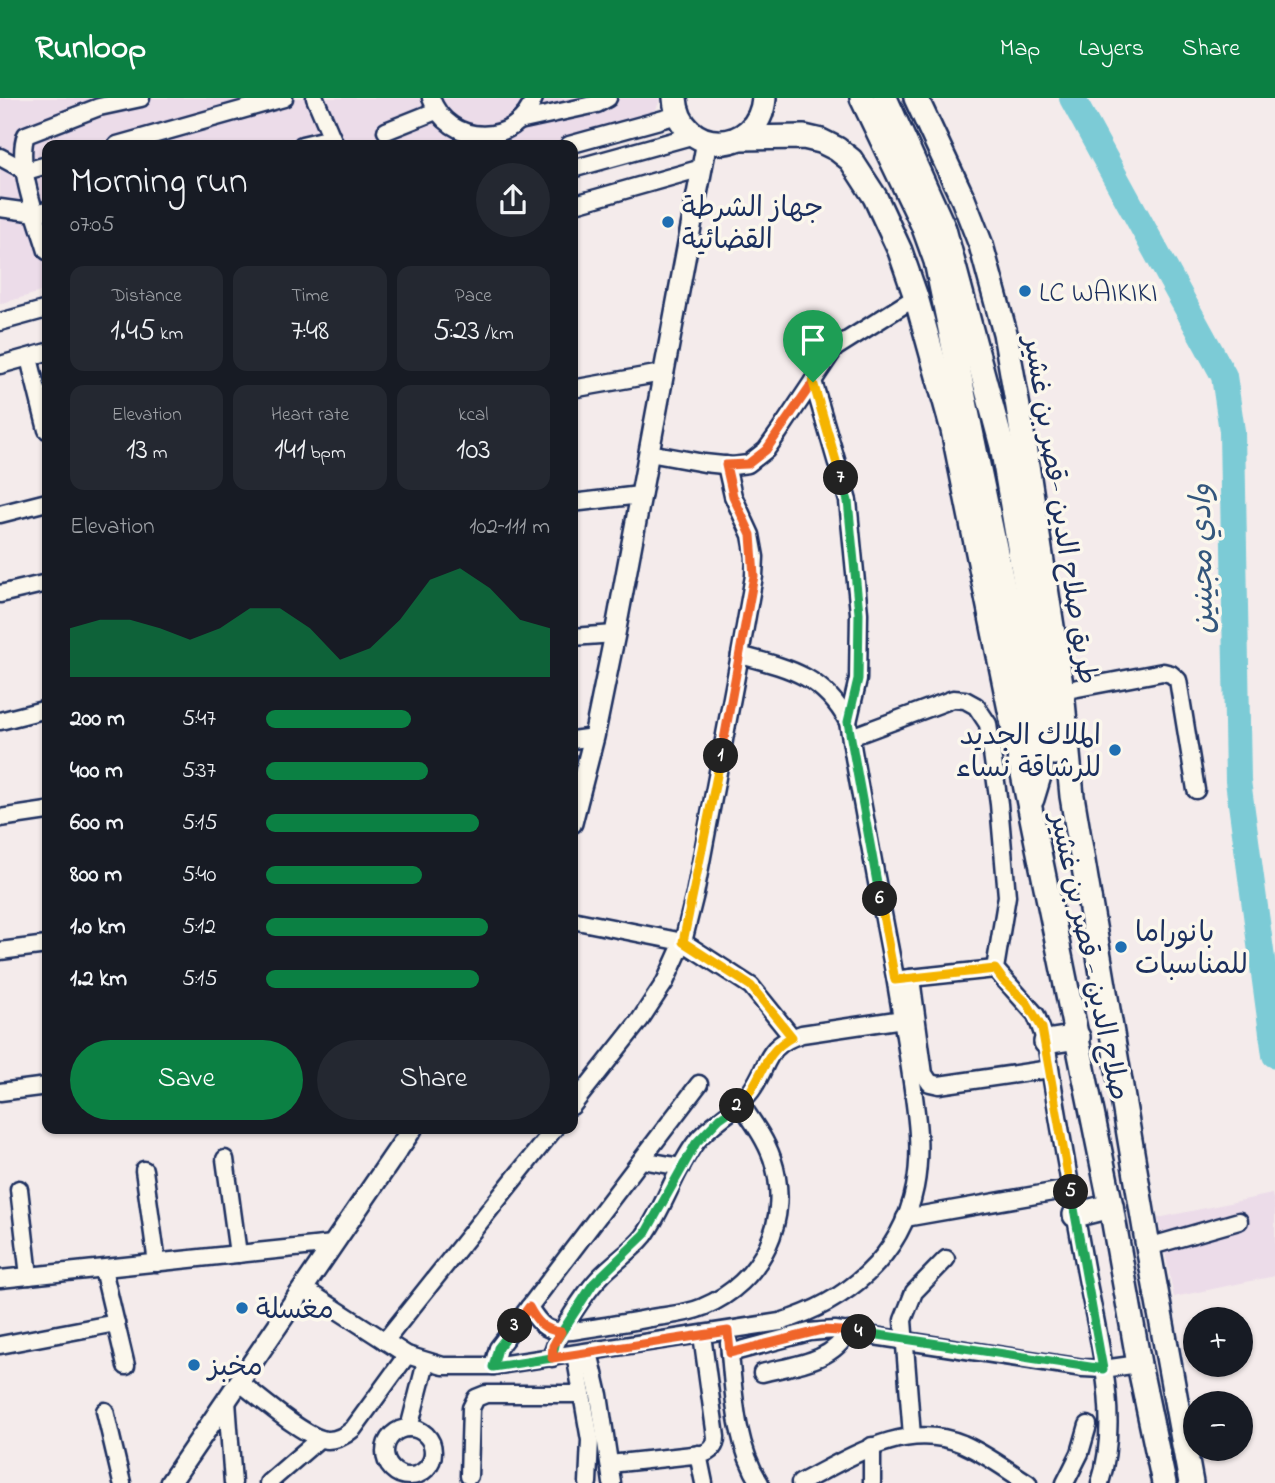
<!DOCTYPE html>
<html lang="en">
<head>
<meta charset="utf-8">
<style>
	:root { --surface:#171b24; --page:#242831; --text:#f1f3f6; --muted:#9ea1a6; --accent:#0b8043 }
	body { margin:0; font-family:"Indie Flower","Playpen Sans Arabic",sans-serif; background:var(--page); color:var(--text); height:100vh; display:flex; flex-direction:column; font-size:26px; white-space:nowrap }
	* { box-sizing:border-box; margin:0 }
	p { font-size:23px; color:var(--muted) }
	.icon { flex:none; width:38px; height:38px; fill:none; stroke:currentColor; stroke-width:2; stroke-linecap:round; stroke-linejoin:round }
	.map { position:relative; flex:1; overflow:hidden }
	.side { position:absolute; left:42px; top:42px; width:536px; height:994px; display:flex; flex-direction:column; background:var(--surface); border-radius:14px; box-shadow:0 2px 5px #0004 }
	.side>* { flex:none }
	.buttons { position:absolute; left:1183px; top:1209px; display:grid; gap:14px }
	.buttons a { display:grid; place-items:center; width:70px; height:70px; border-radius:50%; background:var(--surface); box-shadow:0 2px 5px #0004; font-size:35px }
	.pin { position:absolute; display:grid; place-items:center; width:60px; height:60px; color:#fff; margin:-72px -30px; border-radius:50% 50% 50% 0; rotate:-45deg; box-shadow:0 0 7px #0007 }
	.pin .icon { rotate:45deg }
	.km { position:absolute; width:35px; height:35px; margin:-18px; border-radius:50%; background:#222; color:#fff; font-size:19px; line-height:35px; text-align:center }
	.round { display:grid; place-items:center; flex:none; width:74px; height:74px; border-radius:37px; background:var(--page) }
	.headline { display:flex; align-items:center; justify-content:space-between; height:119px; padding:0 28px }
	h1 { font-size:38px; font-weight:600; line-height:52px }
	.stats { display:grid; grid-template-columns:repeat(3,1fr); gap:10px; height:119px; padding:7px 28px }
	.stats div { display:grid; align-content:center; border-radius:14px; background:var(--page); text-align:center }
	.stats b { font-size:30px; font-weight:600 }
	.stats small { font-size:19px; font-weight:400 }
	.stats p { font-size:19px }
	.chart { height:196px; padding:14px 28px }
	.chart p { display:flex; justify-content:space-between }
	.chart svg { width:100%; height:126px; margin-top:7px; fill:var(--accent); opacity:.7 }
	.cta { display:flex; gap:14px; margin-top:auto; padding:14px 28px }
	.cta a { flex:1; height:80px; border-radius:42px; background:var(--accent); color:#fff; font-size:28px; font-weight:600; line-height:80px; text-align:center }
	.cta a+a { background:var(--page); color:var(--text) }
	ul { padding:0 28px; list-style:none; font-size:23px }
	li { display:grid; grid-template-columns:112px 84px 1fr; align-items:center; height:52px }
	li i { height:18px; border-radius:9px; background:var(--accent) }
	header { display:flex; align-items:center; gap:42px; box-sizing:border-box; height:98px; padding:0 35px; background:var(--accent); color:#fff }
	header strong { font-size:33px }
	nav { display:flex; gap:38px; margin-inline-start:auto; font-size:24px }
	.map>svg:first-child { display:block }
	.built { fill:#ecdce9 }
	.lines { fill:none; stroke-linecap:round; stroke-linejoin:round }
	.river { stroke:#7bcbd6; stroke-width:26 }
	.minor-casing { stroke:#1b2f5e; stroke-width:21 }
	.major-casing { stroke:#1b2f5e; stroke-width:24 }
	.highway-casing { stroke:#1b2f5e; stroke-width:28 }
	.minor { stroke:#fbf7ec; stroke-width:16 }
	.major { stroke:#fbf7ec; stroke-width:19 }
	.highway { stroke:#fbf7ec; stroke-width:23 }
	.split-1-casing { stroke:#fff; stroke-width:14 }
	.split-2-casing { stroke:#fff; stroke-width:14 }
	.split-3-casing { stroke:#fff; stroke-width:14 }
	.split-4-casing { stroke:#fff; stroke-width:14 }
	.split-5-casing { stroke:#fff; stroke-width:14 }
	.split-6-casing { stroke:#fff; stroke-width:14 }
	.split-7-casing { stroke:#fff; stroke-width:14 }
	.split-8-casing { stroke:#fff; stroke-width:14 }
	.split-1 { stroke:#f0652b; stroke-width:9 }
	.split-2 { stroke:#f5b400; stroke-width:9 }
	.split-3 { stroke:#22a559; stroke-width:9 }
	.split-4 { stroke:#f0652b; stroke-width:9 }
	.split-5 { stroke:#22a559; stroke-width:9 }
	.split-6 { stroke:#f5b400; stroke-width:9 }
	.split-7 { stroke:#22a559; stroke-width:9 }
	.split-8 { stroke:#f5b400; stroke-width:9 }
	.poi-dot { fill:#1f6fb2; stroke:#fbf7ec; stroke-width:2.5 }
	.labels { text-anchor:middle; stroke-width:7; stroke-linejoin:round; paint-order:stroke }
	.poi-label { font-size:28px; fill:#1b2f5e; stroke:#fbf7ec; text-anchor:start }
	.street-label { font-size:28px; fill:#1b2f5e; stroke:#fbf7ec }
	.water-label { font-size:30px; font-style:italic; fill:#33567c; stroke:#fbf7ec }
</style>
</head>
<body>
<header>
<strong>Runloop</strong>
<nav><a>Map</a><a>Layers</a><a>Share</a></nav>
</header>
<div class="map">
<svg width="1275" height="1385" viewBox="0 0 1275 1385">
	<rect width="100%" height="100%" fill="#f4ebeb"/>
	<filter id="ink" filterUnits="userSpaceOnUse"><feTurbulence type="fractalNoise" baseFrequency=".0143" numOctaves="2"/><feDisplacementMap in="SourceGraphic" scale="14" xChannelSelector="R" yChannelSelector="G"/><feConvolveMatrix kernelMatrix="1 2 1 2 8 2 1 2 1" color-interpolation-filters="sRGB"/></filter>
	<g filter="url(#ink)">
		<g class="built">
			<path d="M0,0H661L650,25L570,47H47V192L0,206Z"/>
			<path d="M1272,1096L1275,1109V1178L1174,1199L1158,1120Z"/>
		</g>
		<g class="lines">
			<path class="river" d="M1072,0L1224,278L1232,333L1238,683L1275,957"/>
			<g class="minor-casing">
				<g id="minor">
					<path d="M315,0L335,47"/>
					<path d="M431,0C448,48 517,50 534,0"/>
					<path d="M519,23L597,6L608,0"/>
					<path d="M386,33L436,13"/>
					<path d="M117,47L284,0"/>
					<path d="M302,47L332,40"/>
					<path d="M569,47L678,17"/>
					<path d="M0,59L26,73L47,67"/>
					<path d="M572,71L695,37"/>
					<path d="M572,107L702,70"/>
					<path d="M0,110L36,115L47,112"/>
					<path d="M47,153C38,123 15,66 26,37L99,9L141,0"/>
					<path d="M0,224L47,211"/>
					<path d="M29,260L47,332"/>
					<path d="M0,267L47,254"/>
					<path d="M813,283L848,403L859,515L858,581L848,624"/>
					<path d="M572,291L662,275"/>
					<path d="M649,355L704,365L733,368L748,366L766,352L779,334L835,250L916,199"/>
					<path d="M572,405L640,397"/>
					<path d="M0,416L47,404"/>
					<path d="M0,496L47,485"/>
					<path d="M572,539L615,536"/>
					<path d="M1062,593L1163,574L1171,576L1178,582L1196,692"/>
					<path d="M0,623L47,611"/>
					<path d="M851,639L953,601L965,602L976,608L988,626L999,706L1007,798L995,871L1036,917L1046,944C1057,1018 1071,1091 1084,1164C1096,1233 1122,1317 1100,1385"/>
					<path d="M572,642L594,639"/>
					<path d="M0,720L47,713"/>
					<path d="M572,822L683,844L751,888L792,939"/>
					<path d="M0,853L47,847"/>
					<path d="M911,880L924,976L930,985L939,987L1050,971"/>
					<path d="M901,881L995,871"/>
					<path d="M0,994L47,988"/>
					<path d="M572,1008L640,922L665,884L683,844L695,796L740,557"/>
					<path d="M225,1061L238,1156"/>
					<path d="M642,1062L681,1069"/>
					<path d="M144,1072L157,1165"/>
					<path d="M19,1091L29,1178"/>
					<path d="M905,1120L1070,1091"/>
					<path d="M1148,1149L1239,1123"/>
					<path d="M103,1171L126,1268"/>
					<path d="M0,1181L333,1146"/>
					<path d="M303,1190L407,1257L443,1268H493L780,1224C846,1204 901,1160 915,1089C922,1053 917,1019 912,984C907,949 901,914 895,879C879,794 862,709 848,624C823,577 788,570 740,557L754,478L755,459L751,437L733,398L726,367"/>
					<path d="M529,1209C541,1229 548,1235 572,1233C599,1229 625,1225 651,1220C669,1217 687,1216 703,1209C762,1185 793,1121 772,1060C765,1040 752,1023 740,1005"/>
					<path d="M385,1243L554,1031"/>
					<path d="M729,1245C734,1292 734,1344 760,1385"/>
					<path d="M0,1247L116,1225"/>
					<path d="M589,1254L599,1297L612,1385"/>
					<path d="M730,1255L809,1234L835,1232L1083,1270L1103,1271L1139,1266"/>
					<path d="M575,1256L590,1342L588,1385"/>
					<path d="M552,1260C553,1241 587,1192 601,1178C614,1164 631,1154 644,1138C665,1109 674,1073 696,1044C711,1024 736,1014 751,993C770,967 763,948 802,936L903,921"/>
					<path d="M493,1268L498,1250L699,986"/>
					<path d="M762,1275C792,1267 834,1264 848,1233"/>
					<path d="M239,1284C258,1298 307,1342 328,1342C338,1342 346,1337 353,1331L407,1257"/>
					<path d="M227,1303L233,1385"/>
					<path d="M105,1313L122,1385"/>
					<path d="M409,1330L426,1264"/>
					<circle cx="409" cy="1354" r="24"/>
					<path d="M912,1338L903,1222L914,1194L946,1161"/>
					<path d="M872,1348V1385"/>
					<path d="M698,1356L704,1385"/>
					<path d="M610,1366L702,1356C711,1354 716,1348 716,1339L702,1237"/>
					<path d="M469,1378L471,1310L476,1300L486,1296H582"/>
					<path d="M268,1385L319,1341"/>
					<path d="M800,1385C851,1359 904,1322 963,1346C986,1356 1007,1372 1028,1385"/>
					<path d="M1065,1385L1080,1355L1088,1327"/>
				</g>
			</g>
			<g class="major-casing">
				<g id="major">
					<path d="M572,725L594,639L615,536L707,43"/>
					<path d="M170,1385L412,1031"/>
				</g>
			</g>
			<g class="highway-casing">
				<g id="highway">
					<path d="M675,0C679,59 759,59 764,0"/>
					<path d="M862,0L923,127L936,163L1038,658L1039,678L1032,701"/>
					<path d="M885,0L944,131L1002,348L1054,655"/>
					<path d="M916,0L963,101L981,147L1005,235L1018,309L1062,593L1072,698L1148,1149L1191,1385"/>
					<path d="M740,40L804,39L821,43L837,51L851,62L875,99L900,153L916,199L953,332L1111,1108L1139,1266L1164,1385"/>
					<path d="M1046,944L1078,939"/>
					<path d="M1075,1117L1111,1108"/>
				</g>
			</g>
			<use href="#minor" class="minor"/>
			<use href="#major" class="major"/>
			<use href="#highway" class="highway"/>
		</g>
	</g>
	<g class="lines" filter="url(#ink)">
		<g class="split-1-casing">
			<path id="split-1" d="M721,658L754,478L751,437L733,398L726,367L748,366L766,352L813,284"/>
		</g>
		<g class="split-2-casing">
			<path id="split-2" d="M721,658L683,844L751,888L792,939C760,956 763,986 737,1008"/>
		</g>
		<g class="split-3-casing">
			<path id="split-3" d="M515,1228L498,1250L493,1269L552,1260L556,1243L593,1186L645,1136L696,1045L720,1020L737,1008"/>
		</g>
		<g class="split-4-casing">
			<path id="split-4" d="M515,1228L529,1209C537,1224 544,1232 561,1234L553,1248L552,1260L728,1233L730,1255L822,1232L859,1234"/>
		</g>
		<g class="split-5-casing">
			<path id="split-5" d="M859,1234L1103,1271L1071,1094"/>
		</g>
		<g class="split-6-casing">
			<path id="split-6" d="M880,801L895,882L995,871L1003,882L1027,905L1042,930L1071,1094"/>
		</g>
		<g class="split-7-casing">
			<path id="split-7" d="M841,380L848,403L859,515L858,581L848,624L880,801"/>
		</g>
		<g class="split-8-casing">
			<path id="split-8" d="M813,284L841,380"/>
		</g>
		<use href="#split-1" class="split-1"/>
		<use href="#split-2" class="split-2"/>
		<use href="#split-3" class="split-3"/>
		<use href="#split-4" class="split-4"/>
		<use href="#split-5" class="split-5"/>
		<use href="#split-6" class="split-6"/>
		<use href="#split-7" class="split-7"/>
		<use href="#split-8" class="split-8"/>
	</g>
	<g class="poi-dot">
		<circle cx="668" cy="124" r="7"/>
		<circle cx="1025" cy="193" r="7"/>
		<circle cx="1115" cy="652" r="7"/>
		<circle cx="1121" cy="849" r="7"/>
		<circle cx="242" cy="1210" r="7"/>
		<circle cx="194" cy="1267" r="7"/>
	</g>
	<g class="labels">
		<g class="poi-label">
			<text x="682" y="118">جهاز الشرطة<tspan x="682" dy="32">القضائية</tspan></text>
			<text x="1039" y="203">LC WAIKIKI</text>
			<text x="1101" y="646" text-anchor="end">الملاك الجديد<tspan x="1101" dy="32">للرشاقة نساء</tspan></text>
			<text x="1135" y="843">بانوراما<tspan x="1135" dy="32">للمناسبات</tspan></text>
			<text x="256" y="1220">مغسلة</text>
			<text x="208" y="1277">مخبز</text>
		</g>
		<g class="street-label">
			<text transform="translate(1062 412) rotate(81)" y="10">طريق صلاح الدين -قصر بن غشير</text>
			<text transform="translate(1091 858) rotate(78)" y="10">صلاح الدين - قصر بن غشير</text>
		</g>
		<g class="water-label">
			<text transform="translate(1201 461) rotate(-91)" y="10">وادي مجينين</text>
		</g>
	</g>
</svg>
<div class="buttons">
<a>+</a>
<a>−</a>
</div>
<div class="pin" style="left:813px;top:284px;background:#1e9e55"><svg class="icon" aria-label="arrive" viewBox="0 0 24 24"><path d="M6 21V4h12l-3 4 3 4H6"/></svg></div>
<b class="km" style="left:721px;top:658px">1</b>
<b class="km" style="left:737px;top:1008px">2</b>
<b class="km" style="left:515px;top:1228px">3</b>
<b class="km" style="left:859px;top:1234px">4</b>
<b class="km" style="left:1071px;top:1094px">5</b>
<b class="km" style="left:880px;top:801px">6</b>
<b class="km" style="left:841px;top:380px">7</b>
<section class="side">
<div class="headline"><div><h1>Morning run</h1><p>07:05</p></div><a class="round"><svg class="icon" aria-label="share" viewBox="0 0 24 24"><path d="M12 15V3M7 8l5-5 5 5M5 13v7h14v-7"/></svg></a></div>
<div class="stats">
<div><p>Distance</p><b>1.45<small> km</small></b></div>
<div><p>Time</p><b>7:48</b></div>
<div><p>Pace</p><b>5:23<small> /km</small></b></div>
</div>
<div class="stats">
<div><p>Elevation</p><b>13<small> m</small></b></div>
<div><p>Heart rate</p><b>141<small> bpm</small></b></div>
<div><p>kcal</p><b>103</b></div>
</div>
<div class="chart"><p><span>Elevation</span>102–111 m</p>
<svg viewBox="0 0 160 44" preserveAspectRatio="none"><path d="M0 44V27L10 24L20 24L30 27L40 31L50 27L60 20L70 20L80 27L90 38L100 34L110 24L120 10L130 6L140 13L150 24L160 27V44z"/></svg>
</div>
<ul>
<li><b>200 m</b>5:47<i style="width:51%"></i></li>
<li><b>400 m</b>5:37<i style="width:57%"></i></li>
<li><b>600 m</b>5:15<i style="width:75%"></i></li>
<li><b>800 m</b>5:40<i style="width:55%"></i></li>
<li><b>1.0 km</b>5:12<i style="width:78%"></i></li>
<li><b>1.2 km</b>5:15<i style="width:75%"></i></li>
</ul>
<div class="cta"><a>Save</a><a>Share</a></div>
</section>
</div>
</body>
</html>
